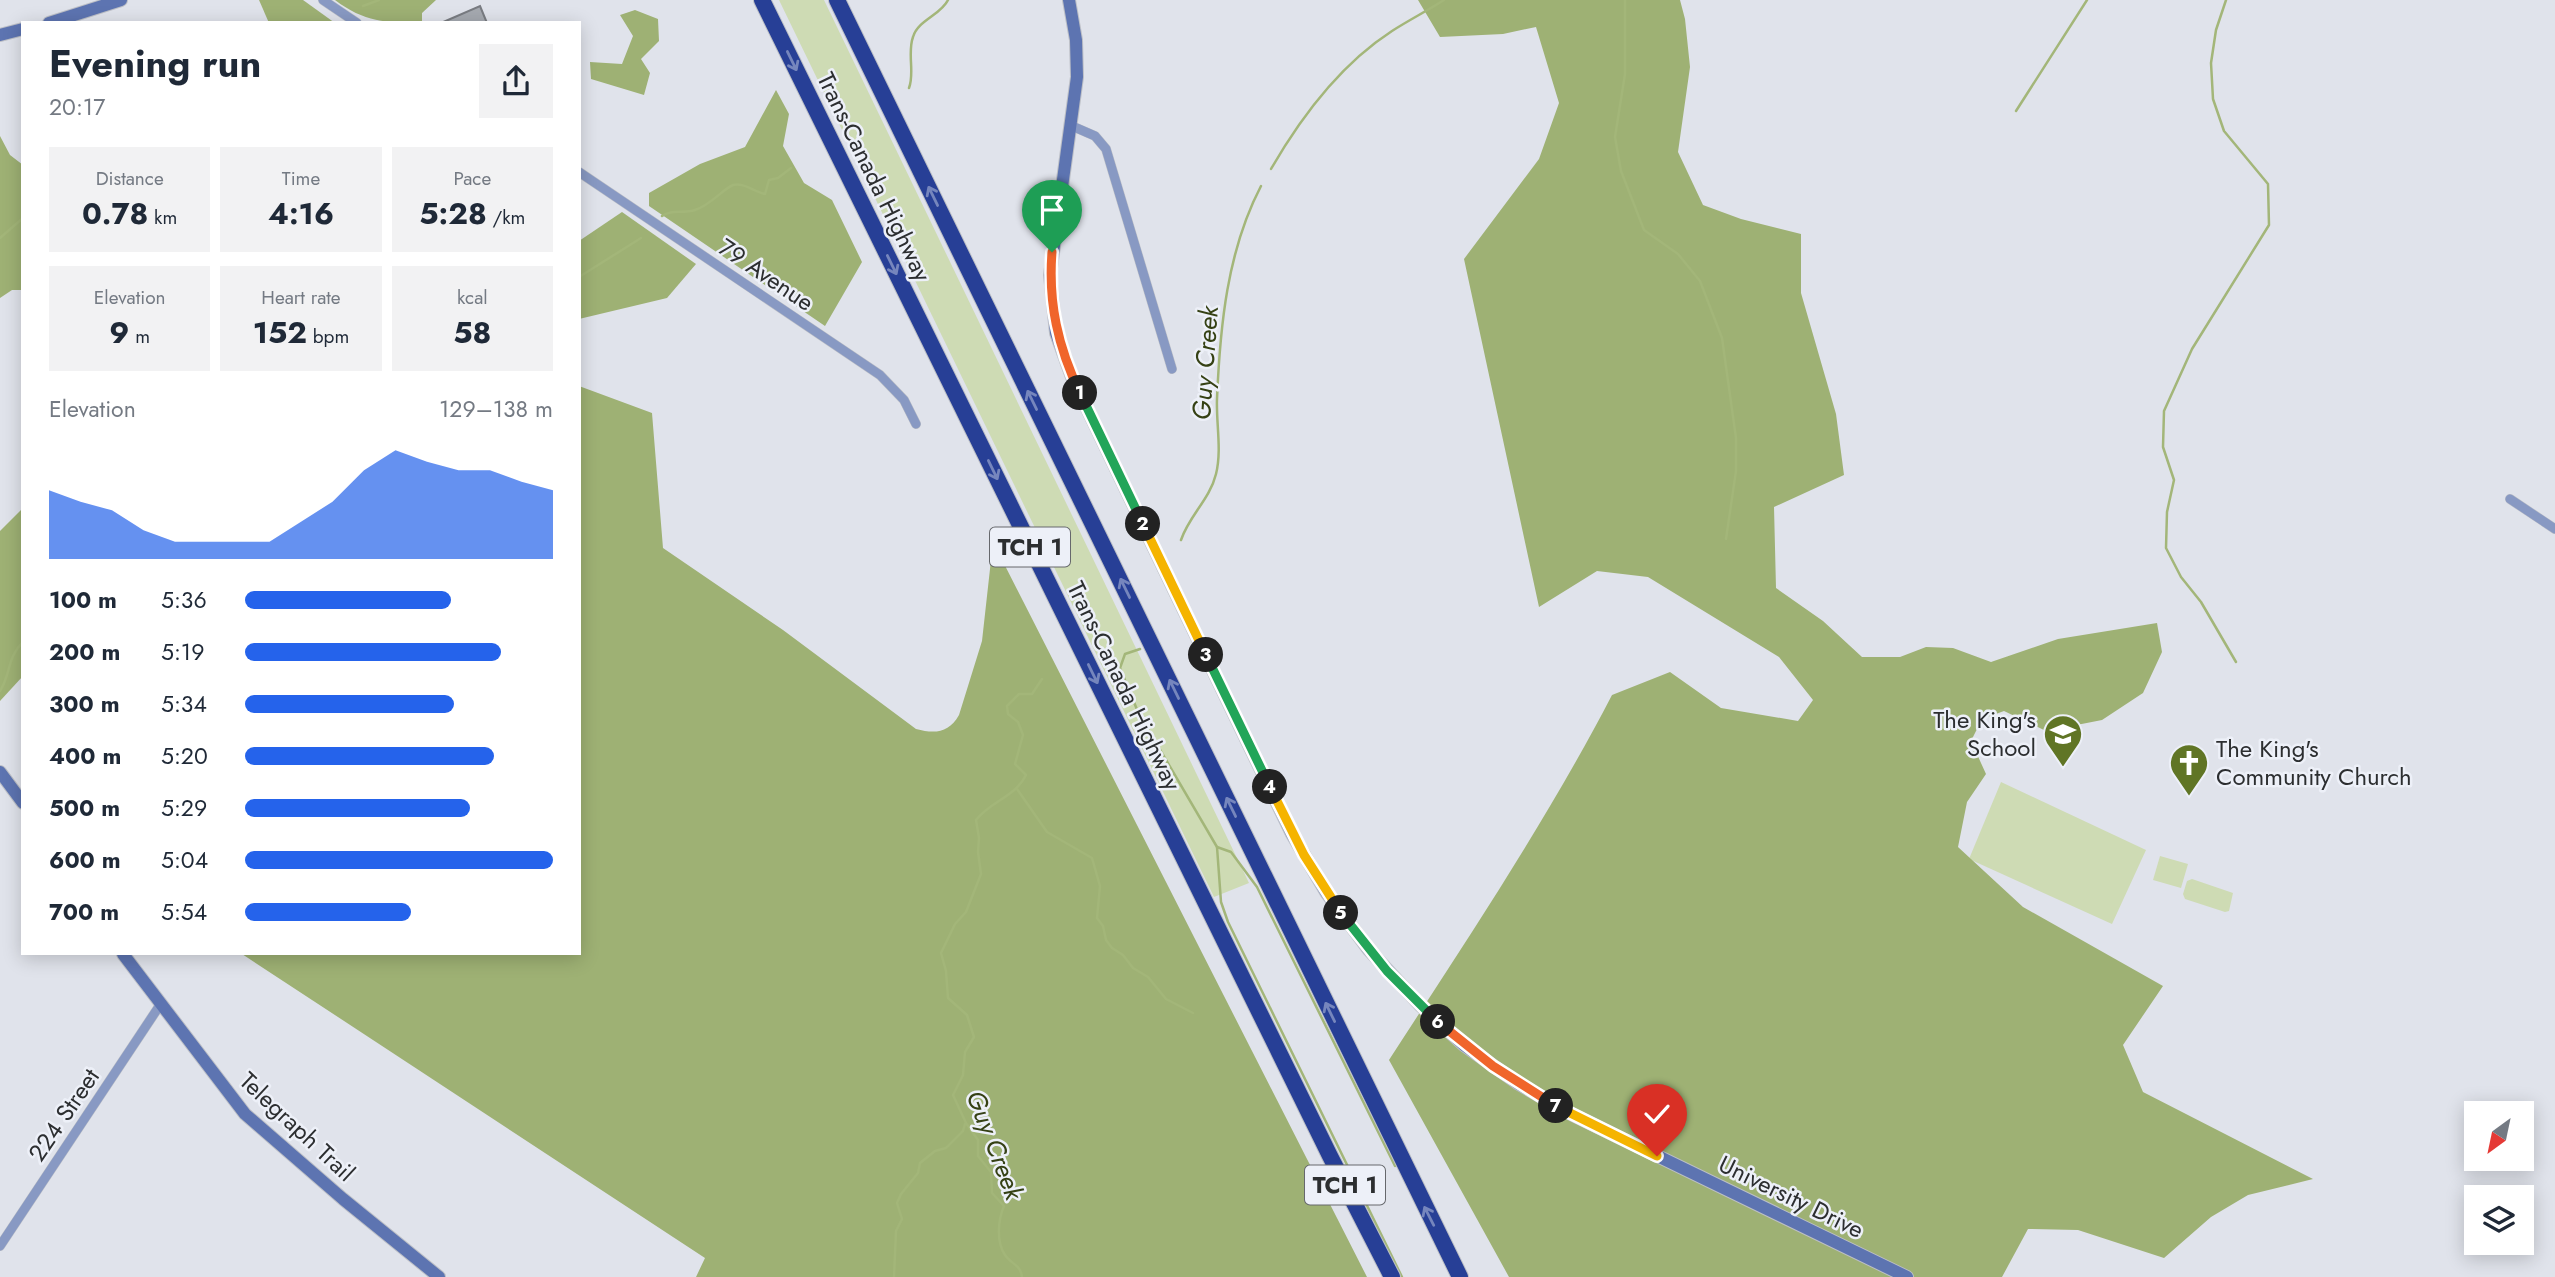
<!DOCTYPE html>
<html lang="en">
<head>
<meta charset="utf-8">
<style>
	:root { --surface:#fff; --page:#f2f2f3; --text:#1f2937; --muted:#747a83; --accent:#2563eb }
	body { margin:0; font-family:Jost,sans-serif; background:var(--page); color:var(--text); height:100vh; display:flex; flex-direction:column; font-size:26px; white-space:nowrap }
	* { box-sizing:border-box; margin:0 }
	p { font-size:23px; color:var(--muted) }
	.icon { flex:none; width:38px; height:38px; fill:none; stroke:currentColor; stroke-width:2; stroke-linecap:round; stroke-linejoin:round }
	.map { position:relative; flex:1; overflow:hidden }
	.panel { position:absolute; left:21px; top:21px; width:560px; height:934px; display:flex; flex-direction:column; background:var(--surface); border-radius:0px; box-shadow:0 4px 18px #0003 }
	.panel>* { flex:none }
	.needle { width:46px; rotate:213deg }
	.tools { position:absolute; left:2464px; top:1101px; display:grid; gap:14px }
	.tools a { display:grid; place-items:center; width:70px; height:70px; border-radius:0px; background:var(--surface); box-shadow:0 4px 18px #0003; font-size:35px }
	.pin { position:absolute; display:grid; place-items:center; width:60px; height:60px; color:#fff; margin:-72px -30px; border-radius:50% 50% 50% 0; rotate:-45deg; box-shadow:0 0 7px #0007 }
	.pin .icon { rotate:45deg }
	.km { position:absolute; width:35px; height:35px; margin:-18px; border-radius:50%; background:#222; color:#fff; font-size:19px; line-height:35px; text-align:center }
	.round { display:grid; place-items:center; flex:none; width:74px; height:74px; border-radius:0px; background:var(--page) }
	.summary { display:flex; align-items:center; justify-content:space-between; height:119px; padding:0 28px }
	h1 { font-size:38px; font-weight:700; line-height:52px }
	.metrics { display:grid; grid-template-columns:repeat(3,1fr); gap:10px; height:119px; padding:7px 28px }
	.metrics div { display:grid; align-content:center; border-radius:0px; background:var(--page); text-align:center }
	.metrics b { font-size:30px; font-weight:700 }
	.metrics small { font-size:19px; font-weight:400 }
	.metrics p { font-size:19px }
	.chart { height:196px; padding:14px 28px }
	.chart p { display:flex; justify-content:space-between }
	.chart svg { width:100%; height:126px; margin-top:7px; fill:var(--accent); opacity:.7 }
	ul { padding:0 28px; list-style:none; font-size:23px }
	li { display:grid; grid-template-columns:112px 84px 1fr; align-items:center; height:52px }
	li i { height:18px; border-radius:9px; background:var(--accent) }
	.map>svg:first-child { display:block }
	.green { fill:#cedbb4 }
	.forest { fill:#9eb174 }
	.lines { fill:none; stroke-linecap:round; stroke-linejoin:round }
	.stream { stroke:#a3b679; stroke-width:2.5 }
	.building { fill:#a5a9b0; stroke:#797c82; stroke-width:2 }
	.street-casing { stroke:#bcbfc6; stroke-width:10 }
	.secondary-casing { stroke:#bcbfc6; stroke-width:14 }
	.highway-casing { stroke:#bcbfc6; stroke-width:18 }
	.street { stroke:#8899c3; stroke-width:9 }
	.secondary { stroke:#5d74b1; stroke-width:12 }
	.highway { stroke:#273f96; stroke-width:16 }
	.oneway { stroke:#7686bd }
	.split-1-casing { stroke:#fff; stroke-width:14 }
	.split-2-casing { stroke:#fff; stroke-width:14 }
	.split-3-casing { stroke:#fff; stroke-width:14 }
	.split-4-casing { stroke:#fff; stroke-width:14 }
	.split-5-casing { stroke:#fff; stroke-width:14 }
	.split-6-casing { stroke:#fff; stroke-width:14 }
	.split-7-casing { stroke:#fff; stroke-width:14 }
	.split-8-casing { stroke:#fff; stroke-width:14 }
	.split-1 { stroke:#f0652b; stroke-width:9 }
	.split-2 { stroke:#22a559; stroke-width:9 }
	.split-3 { stroke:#f5b400; stroke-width:9 }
	.split-4 { stroke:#22a559; stroke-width:9 }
	.split-5 { stroke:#f5b400; stroke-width:9 }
	.split-6 { stroke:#22a559; stroke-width:9 }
	.split-7 { stroke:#f0652b; stroke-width:9 }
	.split-8 { stroke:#f5b400; stroke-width:9 }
	.labels { text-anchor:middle; stroke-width:5; stroke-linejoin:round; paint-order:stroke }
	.shield { fill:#edf0f8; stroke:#66686c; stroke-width:2 }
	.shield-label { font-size:23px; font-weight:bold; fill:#2c2e30 }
	.street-label { font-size:24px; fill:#2c2e30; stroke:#edf0f8 }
	.poi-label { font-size:24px; fill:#2c2e30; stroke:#edf0f8; text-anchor:end }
	.water-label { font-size:26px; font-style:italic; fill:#354114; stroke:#edf0f8 }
</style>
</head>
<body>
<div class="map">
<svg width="2555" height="1277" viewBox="0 0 2555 1277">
	<rect width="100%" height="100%" fill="#e0e3eb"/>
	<g class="green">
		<path d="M779,0H824L1249,883L1214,897Z"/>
		<path d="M2001,782L2146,850L2112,924L1969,859Z"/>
		<path d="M2160,856L2188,864L2181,888L2153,880Z"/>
		<path d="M2192,879L2233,893L2229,911L2225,912L2185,899L2183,894L2187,881Z"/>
	</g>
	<g class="forest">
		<path d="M259,0H303L335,23H269Z"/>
		<path d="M335,0H436L422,13V23C386,23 364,22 335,0Z"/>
		<path d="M1418,0H1680L1685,19L1690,67L1678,152L1703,205L1741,219L1801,234V293L1836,414L1844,475L1774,507L1776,588L1823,621L1862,657H1900L1926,647L1953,648L1991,662L2058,639L2157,623L2162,652L2143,693L2102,720L2046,731L2004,711L1982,719L1971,741L1986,774L1967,802L1958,847L2023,907L2163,986L2123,1045L2143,1092L2313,1179L2248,1195L2211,1217L2164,1258L2078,1230L2028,1229L2002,1277H1509L1389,1060C1466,941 1546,822 1612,695L1670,672L1721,708L1798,721L1813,700L1779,657L1648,577L1597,571L1539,607L1464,259L1539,159L1559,103L1536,27L1503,34L1440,37Z"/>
		<path d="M635,10L658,19L659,41L641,59L650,73L644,95L591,79L590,62L622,64L633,36L620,15Z"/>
		<path d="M776,90L789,114L783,146L804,183L832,200L862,262L825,326L649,206V193L700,164L745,147Z"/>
		<path d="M0,136L10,155L23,165V290H12L0,298Z"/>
		<path d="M622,212L696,264L667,298L579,319V241Z"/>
		<path d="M579,386L652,413L663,548L783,630L916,729C935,734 949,733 959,715L982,641L993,542L1367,1277H696L705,1258L242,954H579Z"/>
		<path d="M23,508V676L0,701V531Z"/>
	</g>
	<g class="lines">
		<g class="stream">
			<path d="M1625,0V74L1615,137L1621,171L1644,230L1678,254L1700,281L1722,338L1736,438V471L1726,539"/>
			<path d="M2226,0L2216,30L2211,63L2213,99L2224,131L2268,184L2269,225L2192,349L2164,411L2163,447L2174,480L2167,512L2166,548L2181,577L2201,602L2236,662"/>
			<path d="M363,6L379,0"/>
			<path d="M909,88C915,73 907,53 913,37C918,20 941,15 948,0"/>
			<path d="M2016,111L2087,0"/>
			<path d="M1271,169C1301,117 1341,64 1392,31C1409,20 1427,11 1444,0"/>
			<path d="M662,216C671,209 684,214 695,210C711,205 723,189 733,185C743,182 755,192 765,194L769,180L778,178L791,168"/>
			<path d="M0,238L23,218"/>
			<path d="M579,277L641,238"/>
			<path d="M1181,540C1189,516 1210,499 1216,474C1222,450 1216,423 1217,399C1220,327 1227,251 1261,186"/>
			<path d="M1140,649L1125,654L1120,668L1138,712L1217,847L1221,902L1228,922L1402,1277"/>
			<path d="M0,691C11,674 7,657 23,642"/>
			<path d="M1017,789L1047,832L1092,858L1100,886L1097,918L1103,926L1106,940L1112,948L1123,955L1133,968L1148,977L1166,999L1193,1013"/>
			<path d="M1217,847L1231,852L1257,887L1395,1166"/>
			<path d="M894,1277L896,1231L902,1219L897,1203L901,1194L918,1173L920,1163L935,1151L946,1148L963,1131L965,1124"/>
			<path d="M1022,1277C1021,1265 1011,1264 1005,1255C996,1242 998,1220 1004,1206L992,1193L991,1172L978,1156V1140L966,1123L953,1095L963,1075L965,1052L974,1037L967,1015L948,998L946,971L941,953L955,924L966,912L981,874L978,852L979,838L976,820C991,801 1015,797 1026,775L1015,764L1023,735L1018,722L1008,714L1007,706L1019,694H1032L1042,679"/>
		</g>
	</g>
	<path class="building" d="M480,6L487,23H441Z"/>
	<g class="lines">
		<g class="street-casing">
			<g id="street">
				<path d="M323,0L357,23"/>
				<path d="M1072,126L1095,136L1106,149L1172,369"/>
				<path d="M579,172L880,375L904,400L916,424"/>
				<path d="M2510,499L2555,529"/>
				<path d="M0,1246L160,1005"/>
			</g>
		</g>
		<g class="secondary-casing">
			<g id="secondary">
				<path d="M1069,0L1076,40L1077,77L1050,275L1056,333L1072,377L1178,598L1292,834L1326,892L1369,950L1420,1005L1464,1045L1519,1084L1573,1115L1907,1277"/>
				<path d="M49,23L121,0"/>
				<path d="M0,35L23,29"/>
				<path d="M0,772L23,803"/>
				<path d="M123,954L245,1114L343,1199L439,1277"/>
			</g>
		</g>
		<g class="highway-casing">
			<g id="highway">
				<path d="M762,0L1330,1156L1392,1277"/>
				<path d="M837,0L1460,1277"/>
			</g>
		</g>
		<use href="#street" class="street"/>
		<use href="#secondary" class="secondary"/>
		<use href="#highway" class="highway"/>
	</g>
	<defs><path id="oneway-shaft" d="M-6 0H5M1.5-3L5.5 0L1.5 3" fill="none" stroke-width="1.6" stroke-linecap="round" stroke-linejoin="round" transform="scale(1.75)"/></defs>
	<g class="oneway">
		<use href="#oneway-shaft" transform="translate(792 61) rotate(64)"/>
		<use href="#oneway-shaft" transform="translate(933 196) rotate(-116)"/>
		<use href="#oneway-shaft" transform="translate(892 265) rotate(64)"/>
		<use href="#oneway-shaft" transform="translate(1032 400) rotate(-116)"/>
		<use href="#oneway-shaft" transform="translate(993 470) rotate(64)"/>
		<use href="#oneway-shaft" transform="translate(1125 588) rotate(-116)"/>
		<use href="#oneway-shaft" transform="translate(1093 674) rotate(64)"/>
		<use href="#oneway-shaft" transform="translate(1174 689) rotate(-116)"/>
		<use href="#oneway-shaft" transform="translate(1231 807) rotate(-116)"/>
		<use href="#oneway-shaft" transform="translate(1330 1012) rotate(-116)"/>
		<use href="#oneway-shaft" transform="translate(1429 1216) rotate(-117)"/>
	</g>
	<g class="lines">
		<g class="split-1-casing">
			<path id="split-1" d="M1052,252C1048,303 1058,347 1080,393"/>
		</g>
		<g class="split-2-casing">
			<path id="split-2" d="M1080,393L1143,524"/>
		</g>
		<g class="split-3-casing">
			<path id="split-3" d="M1143,524L1206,655"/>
		</g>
		<g class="split-4-casing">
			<path id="split-4" d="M1206,655L1270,787"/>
		</g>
		<g class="split-5-casing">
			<path id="split-5" d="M1270,787L1304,855L1341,913"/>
		</g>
		<g class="split-6-casing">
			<path id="split-6" d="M1341,913L1387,971L1438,1022"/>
		</g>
		<g class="split-7-casing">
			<path id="split-7" d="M1438,1022L1493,1066L1556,1106"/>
		</g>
		<g class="split-8-casing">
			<path id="split-8" d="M1556,1106L1657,1156"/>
		</g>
		<use href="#split-1" class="split-1"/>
		<use href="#split-2" class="split-2"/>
		<use href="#split-3" class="split-3"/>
		<use href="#split-4" class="split-4"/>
		<use href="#split-5" class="split-5"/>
		<use href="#split-6" class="split-6"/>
		<use href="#split-7" class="split-7"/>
		<use href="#split-8" class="split-8"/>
	</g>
	<defs>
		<g id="school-pin" transform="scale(2.0125)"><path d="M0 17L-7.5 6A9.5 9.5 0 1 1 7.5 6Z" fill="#607525" stroke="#edf0f8"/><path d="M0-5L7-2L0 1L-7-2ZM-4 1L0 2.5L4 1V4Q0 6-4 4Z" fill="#fff"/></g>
		<g id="church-pin" transform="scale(2.0125)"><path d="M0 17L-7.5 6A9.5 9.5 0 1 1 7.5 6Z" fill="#607525" stroke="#edf0f8"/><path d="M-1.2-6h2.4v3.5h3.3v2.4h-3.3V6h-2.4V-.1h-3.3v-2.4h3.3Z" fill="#fff"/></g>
	</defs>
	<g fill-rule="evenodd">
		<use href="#school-pin" x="2063" y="734"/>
		<use href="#church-pin" x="2189" y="763"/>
	</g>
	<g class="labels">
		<g class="shield">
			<rect x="990" y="527.5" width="80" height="39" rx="5"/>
			<rect x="1305" y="1165.5" width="80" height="39" rx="5"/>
		</g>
		<g class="shield-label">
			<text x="1030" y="555">TCH 1</text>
			<text x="1345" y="1193">TCH 1</text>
		</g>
		<g class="street-label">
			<text transform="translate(874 177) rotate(64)" y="8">Trans-Canada Highway</text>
			<text transform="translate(766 275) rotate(34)" y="8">79 Avenue</text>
			<text transform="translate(1124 686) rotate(64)" y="8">Trans-Canada Highway</text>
			<text transform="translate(64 1115) rotate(-56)" y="8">224 Street</text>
			<text transform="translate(297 1127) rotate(43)" y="8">Telegraph Trail</text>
			<text transform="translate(1791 1197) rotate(26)" y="8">University Drive</text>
		</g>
		<g class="poi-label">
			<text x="2036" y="728">The King's<tspan x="2036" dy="28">School</tspan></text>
			<text x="2216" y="757" text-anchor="start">The King's<tspan x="2216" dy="28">Community Church</tspan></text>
		</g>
		<g class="water-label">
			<text transform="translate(1205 363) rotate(-86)" y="9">Guy Creek</text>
			<text transform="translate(995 1145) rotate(69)" y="9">Guy Creek</text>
		</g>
	</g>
</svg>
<div class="tools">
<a><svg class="needle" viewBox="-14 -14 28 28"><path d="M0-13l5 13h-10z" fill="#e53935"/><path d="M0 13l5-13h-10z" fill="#747a83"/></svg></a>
<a><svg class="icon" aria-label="layers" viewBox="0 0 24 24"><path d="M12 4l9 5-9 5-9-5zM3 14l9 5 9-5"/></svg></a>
</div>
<div class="pin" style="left:1052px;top:252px;background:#1e9e55"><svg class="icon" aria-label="arrive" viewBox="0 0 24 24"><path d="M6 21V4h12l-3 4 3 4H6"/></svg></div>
<div class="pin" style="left:1657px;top:1156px;background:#d93025"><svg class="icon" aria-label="check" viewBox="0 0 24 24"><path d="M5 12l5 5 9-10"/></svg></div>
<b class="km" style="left:1080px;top:393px">1</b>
<b class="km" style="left:1143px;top:524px">2</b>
<b class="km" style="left:1206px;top:655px">3</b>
<b class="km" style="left:1270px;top:787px">4</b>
<b class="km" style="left:1341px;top:913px">5</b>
<b class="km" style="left:1438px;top:1022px">6</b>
<b class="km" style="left:1556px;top:1106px">7</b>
<section class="panel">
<div class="summary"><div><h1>Evening run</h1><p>20:17</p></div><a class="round"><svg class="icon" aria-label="share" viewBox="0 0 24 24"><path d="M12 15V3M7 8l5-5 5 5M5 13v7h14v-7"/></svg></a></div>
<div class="metrics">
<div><p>Distance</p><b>0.78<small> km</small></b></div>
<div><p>Time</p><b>4:16</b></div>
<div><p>Pace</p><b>5:28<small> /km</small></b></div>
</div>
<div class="metrics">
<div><p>Elevation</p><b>9<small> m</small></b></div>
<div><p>Heart rate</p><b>152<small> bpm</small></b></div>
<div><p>kcal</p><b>58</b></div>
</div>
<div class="chart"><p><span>Elevation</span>129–138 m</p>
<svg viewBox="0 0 160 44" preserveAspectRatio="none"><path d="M0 44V20L10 24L20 27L30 34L40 38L50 38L60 38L70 38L80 31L90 24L100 13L110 6L120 10L130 13L140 13L150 17L160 20V44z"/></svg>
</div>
<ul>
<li><b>100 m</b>5:36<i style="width:67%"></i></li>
<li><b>200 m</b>5:19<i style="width:83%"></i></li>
<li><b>300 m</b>5:34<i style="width:68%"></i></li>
<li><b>400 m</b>5:20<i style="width:81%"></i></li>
<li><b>500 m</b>5:29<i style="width:73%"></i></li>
<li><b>600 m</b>5:04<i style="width:100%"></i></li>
<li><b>700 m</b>5:54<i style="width:54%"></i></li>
</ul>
</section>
</div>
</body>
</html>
